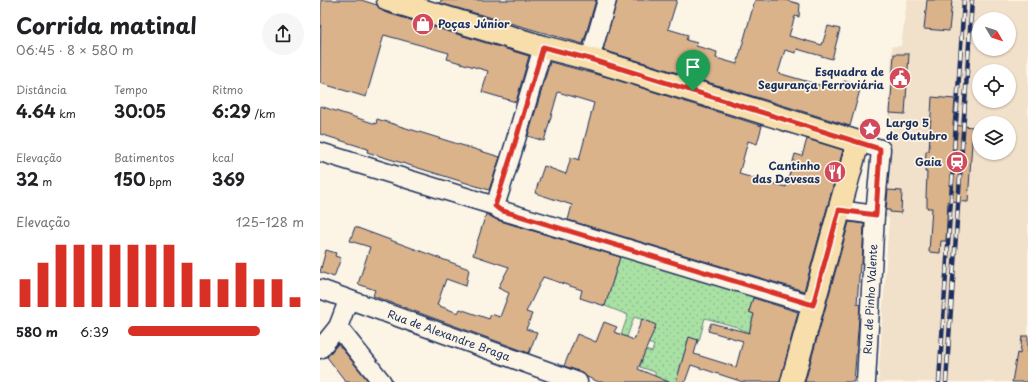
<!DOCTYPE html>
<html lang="pt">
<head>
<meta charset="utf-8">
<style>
	:root { --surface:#fff; --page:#f6f6f6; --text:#202124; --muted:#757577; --accent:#d93025 }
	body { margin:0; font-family:"Playpen Sans",sans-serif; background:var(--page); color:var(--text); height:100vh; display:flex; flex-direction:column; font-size:15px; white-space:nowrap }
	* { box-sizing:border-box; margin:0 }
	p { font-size:13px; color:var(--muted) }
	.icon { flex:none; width:22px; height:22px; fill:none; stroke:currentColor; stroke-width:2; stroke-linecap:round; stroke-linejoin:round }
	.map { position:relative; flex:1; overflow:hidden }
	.side { display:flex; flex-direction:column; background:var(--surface); width:320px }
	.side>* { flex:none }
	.needle { width:26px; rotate:129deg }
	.buttons { position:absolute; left:652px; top:12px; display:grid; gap:8px }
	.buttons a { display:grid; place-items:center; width:44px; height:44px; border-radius:50%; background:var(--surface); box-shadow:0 1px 3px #0004; font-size:20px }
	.pin { position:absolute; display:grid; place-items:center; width:34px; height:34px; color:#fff; margin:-41px -17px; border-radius:50% 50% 50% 0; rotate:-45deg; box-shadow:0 0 4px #0007 }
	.pin .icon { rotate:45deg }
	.round { display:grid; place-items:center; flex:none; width:42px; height:42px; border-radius:21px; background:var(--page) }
	.summary { display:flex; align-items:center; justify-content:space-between; height:68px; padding:0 16px }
	h1 { font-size:22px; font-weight:700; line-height:30px }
	.metrics { display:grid; grid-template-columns:repeat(3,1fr); gap:6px; height:68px; padding:4px 16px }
	.metrics div { display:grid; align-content:center }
	.metrics b { font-size:17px; font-weight:700 }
	.metrics small { font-size:11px; font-weight:400 }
	.metrics p { font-size:11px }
	.chart { height:112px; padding:8px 16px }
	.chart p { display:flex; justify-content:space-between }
	.chart svg { width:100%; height:72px; margin-top:4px; stroke:var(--accent); stroke-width:6 }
	ul { padding:0 16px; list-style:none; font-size:13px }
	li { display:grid; grid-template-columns:64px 48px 1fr; align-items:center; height:30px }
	li i { height:10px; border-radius:5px; background:var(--accent) }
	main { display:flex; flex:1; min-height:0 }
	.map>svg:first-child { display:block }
	.built { fill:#f2e1ca; fill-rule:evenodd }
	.grass { fill:url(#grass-dots); stroke:#628880 }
	.building { fill:#dab38b; stroke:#1b2f5e }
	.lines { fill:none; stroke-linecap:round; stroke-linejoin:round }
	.minor-casing { stroke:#1b2f5e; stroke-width:21 }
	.major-casing { stroke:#1b2f5e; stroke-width:25 }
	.minor { stroke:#fcf5e5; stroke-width:18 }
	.major { stroke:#f8deab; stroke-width:22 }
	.rail-casing { stroke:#1b2f5e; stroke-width:4.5 }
	.rail { stroke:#fcf5e5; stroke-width:3; stroke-dasharray:9; stroke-linecap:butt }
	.route-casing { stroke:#fff; stroke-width:8 }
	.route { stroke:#d93025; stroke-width:5 }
	.labels { text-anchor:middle; stroke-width:3.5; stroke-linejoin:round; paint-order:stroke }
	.poi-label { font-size:11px; font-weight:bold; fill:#1b2f5e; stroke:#fcf5e5; text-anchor:end }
	.street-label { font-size:11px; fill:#1b2f5e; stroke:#fcf5e5 }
</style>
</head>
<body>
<main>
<section class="side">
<div class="summary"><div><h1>Corrida matinal</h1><p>06:45 · 8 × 580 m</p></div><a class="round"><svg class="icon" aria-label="share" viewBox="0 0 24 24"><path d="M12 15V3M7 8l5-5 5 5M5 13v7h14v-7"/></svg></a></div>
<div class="metrics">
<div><p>Distância</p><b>4.64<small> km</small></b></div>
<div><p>Tempo</p><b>30:05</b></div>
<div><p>Ritmo</p><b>6:29<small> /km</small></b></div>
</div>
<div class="metrics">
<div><p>Elevação</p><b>32<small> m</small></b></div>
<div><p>Batimentos</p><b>150<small> bpm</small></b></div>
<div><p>kcal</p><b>369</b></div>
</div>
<div class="chart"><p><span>Elevação</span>125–128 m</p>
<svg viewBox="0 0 160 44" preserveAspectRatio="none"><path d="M5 44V27M15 44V17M25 44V6M35 44V6M45 44V6M55 44V6M65 44V6M75 44V6M85 44V6M95 44V17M105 44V27M115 44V27M125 44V17M135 44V27M145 44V27M155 44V38"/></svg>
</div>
<ul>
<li><b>580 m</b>6:39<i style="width:75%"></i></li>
</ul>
</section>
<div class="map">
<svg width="708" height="382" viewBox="0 0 708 382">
	<defs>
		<pattern id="grass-dots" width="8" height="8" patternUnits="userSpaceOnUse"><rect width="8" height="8" fill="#a9e0a3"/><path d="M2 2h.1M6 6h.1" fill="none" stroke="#91c08f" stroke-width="1.8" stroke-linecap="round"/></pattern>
	</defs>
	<rect width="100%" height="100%" fill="#fcf5e5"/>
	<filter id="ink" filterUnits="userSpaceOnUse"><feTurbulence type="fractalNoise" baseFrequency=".025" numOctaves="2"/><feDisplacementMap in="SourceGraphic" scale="8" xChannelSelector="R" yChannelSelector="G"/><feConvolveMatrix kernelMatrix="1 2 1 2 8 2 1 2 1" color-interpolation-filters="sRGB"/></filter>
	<g filter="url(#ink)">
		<path class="built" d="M587,0H708V382H558L569,218L564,217L572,46H581ZM659,19H689V49H659ZM659,71H689V101H659ZM659,123H689V153H659Z"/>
		<path class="grass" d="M301,254L434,294L429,312L434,314L429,333L417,327L385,318L379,341L369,337L356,382H335V372L320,367L325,350L332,352L334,345L327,343L333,323L314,317L307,337L301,335L308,315L285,306Z"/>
		<g class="building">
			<path d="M1,0H41L57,5L64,12L209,56L196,102L162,92L168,71L127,59L129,53L64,35L46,97L0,83Z"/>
			<path d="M121,0H276L263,44L120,3Z"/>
			<path d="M297,0H357L348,29L368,35L366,40L377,43L376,46L397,52L396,58L417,64L435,0H465L480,4L479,17L475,16L469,36L502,45L508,26L520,29L512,59L477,49L476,53L465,50L458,73L503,86L505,82L522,87L524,81L541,86L530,126L283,50Z"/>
			<path d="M607,0H632L629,31L604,29Z"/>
			<path d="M574,54H589L585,114L570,113Z"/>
			<path d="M230,62L287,77L442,126L437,144L428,141L419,174L466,187L475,154L482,156L487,139L523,150L484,291L248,220L252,205L215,193L224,166L246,174L251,157L259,160L274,103L238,92L224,141L208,136Z"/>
			<path d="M612,97L635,99L633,125L653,127L648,202L628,201L626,241H621L620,253L609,252L612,208H607V198H606L607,172H605L606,151H609Z"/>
			<path d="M0,106L56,124L57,119L180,157L169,190L47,152L48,149L0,134Z"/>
			<path d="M568,190L582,191L581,213L570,212V210H566Z"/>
			<path d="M166,214L177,220L300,257L285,306L260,298L262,290L223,277L206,312L212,314L206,329L217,332L209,353L53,296L55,290L38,284L50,247L30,241L35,227L149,269L146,286L126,279L117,305L138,313L140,309L169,319L171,314L180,317L189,293L178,288L189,267L153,255Z"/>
			<path d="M529,222L544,224L542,264H540L537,304L540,305L534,382H485Z"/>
			<path d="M6,250L16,253L15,256L21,258L14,277L0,272Z"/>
			<path d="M433,298L478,312L460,382H423L371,365L365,382H356L369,337L378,340L374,354L416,367L423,341L388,331L391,323L429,333L434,314L429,312Z"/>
			<path d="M322,319L336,325L318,369L349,382H279L267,377L262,372L244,366L257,334L276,342L284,322L297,327L294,332L314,340Z"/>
			<path d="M702,336H708V382H692L697,353L700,354Z"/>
			<path d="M18,344L49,382H26L7,357Z"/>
		</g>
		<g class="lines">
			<g class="minor-casing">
				<g id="minor">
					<path d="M270,59L287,0"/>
					<path d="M0,152L175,206L180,210L493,305"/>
					<path d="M175,206L192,153L223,47"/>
					<path d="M519,210L555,215L561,149L538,142"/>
					<path id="s1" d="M0,289L258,382"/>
					<path d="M18,327L62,382"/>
					<path d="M0,349L18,327L28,301"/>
					<path id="s2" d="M546,382L555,215"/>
				</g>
			</g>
			<g class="major-casing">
				<path id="major" d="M68,0L223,47L270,59L538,142L472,382"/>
			</g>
			<use href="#minor" class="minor"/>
			<use href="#major" class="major"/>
			<g class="rail-casing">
				<g id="rail">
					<path d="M619,382L644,0"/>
					<path d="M626,382L652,0"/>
				</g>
			</g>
			<use href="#rail" class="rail"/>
		</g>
	</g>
	<g class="lines" filter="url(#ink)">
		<g class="route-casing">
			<path id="route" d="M223,47L270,59L560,149L556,215L519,210L493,305L180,210L175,206L192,153Z"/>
		</g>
		<use href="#route" class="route"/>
	</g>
	<defs>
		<g id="shop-disc" transform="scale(1.15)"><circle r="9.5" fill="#d1495b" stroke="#fcf5e5"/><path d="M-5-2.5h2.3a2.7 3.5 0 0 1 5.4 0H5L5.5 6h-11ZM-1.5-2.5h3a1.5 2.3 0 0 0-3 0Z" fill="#fff"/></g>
		<g id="civic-disc" transform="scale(1.15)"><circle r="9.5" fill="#d1495b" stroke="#fcf5e5"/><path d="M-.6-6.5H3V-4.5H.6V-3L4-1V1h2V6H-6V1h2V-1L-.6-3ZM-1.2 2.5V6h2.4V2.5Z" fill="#fff"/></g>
		<g id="sight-disc" transform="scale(1.15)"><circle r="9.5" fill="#d1495b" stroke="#fcf5e5"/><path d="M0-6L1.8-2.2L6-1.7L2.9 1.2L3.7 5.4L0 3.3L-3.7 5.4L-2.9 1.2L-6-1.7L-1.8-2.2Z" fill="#fff"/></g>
		<g id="station-disc" transform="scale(1.15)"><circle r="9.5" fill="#d1495b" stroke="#fcf5e5"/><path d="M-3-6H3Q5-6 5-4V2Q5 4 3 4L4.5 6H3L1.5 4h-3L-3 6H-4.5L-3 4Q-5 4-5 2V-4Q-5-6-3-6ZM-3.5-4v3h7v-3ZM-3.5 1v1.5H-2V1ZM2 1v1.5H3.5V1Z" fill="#fff"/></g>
		<g id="restaurant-disc" transform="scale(1.15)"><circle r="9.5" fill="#d1495b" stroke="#fcf5e5"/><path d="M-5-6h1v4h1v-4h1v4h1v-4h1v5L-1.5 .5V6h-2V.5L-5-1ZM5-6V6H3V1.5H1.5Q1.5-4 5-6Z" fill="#fff"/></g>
	</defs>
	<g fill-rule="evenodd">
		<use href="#shop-disc" x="103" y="24"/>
		<use href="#civic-disc" x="580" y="78"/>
		<use href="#sight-disc" x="550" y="129"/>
		<use href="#station-disc" x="637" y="162"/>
		<use href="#restaurant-disc" x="515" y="172"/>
	</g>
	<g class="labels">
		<g class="poi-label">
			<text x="118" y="28" text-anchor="start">Poças Júnior</text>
			<text x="564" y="76">Esquadra de<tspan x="564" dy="13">Segurança Ferroviária</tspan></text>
			<text x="566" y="127" text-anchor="start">Largo 5<tspan x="566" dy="13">de Outubro</tspan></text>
			<text x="622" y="166">Gaia</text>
			<text x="500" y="170">Cantinho<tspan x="500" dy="13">das Devesas</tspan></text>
		</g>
		<g class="street-label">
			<text dy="4" stroke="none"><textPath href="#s2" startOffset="83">Rua de Pinho Valente</textPath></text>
			<text dy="4" stroke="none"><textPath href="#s1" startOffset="137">Rua de Alexandre Braga</textPath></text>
		</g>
	</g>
</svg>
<div class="buttons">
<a><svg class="needle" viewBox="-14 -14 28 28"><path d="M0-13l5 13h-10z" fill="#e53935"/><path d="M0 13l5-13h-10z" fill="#757577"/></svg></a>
<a><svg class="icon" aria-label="locate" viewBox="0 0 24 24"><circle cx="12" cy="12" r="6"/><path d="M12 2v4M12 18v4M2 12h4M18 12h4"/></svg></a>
<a><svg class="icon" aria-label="layers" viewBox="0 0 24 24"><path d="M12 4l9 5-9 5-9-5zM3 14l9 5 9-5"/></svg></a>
</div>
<div class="pin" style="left:373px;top:91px;background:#1e9e55"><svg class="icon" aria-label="arrive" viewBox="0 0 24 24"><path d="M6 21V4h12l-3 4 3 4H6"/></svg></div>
</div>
</main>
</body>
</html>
